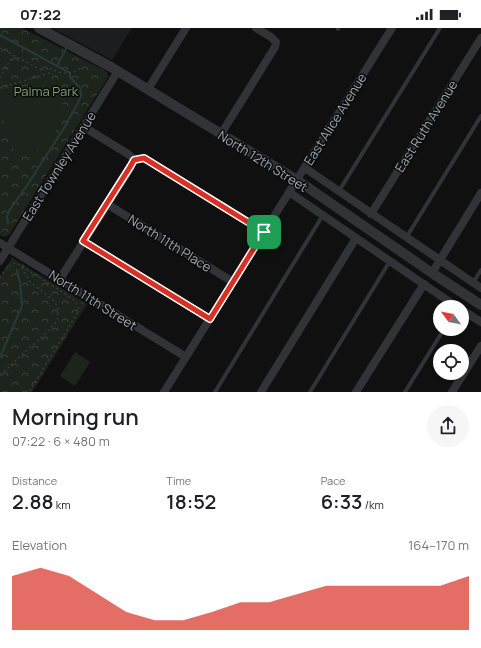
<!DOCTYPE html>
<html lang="en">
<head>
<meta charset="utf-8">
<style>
	:root { --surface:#fff; --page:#f6f6f6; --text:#202124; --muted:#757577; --accent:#d93025 }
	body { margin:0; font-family:Manrope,sans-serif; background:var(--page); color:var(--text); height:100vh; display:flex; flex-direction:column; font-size:15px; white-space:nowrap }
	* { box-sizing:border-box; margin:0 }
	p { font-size:13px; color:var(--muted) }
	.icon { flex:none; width:22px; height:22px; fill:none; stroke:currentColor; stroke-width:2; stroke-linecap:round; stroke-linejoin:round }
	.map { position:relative; height:364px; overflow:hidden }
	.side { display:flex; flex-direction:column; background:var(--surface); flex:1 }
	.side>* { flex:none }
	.needle { width:26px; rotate:302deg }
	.fabs { position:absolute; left:433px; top:272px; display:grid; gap:8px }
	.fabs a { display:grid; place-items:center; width:36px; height:36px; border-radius:50%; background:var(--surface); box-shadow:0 1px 3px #0004; font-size:20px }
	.pin { position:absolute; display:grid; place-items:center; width:34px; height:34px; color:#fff; margin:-17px; border-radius:8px; box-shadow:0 2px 6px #0006 }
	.round { display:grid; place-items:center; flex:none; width:42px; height:42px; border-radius:21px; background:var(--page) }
	.overview { display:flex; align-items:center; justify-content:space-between; height:68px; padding:0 12px }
	h1 { font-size:22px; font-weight:600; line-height:30px }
	.metrics { display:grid; grid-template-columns:repeat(3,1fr); gap:6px; height:68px; padding:4px 12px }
	.metrics div { display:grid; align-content:center }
	.metrics b { font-size:20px; font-weight:600 }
	.metrics small { font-size:11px; font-weight:400 }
	.metrics p { font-size:11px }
	.chart { height:112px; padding:8px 12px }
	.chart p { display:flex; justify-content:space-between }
	.chart svg { width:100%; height:72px; margin-top:4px; fill:var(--accent); opacity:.7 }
	.status { display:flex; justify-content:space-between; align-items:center; height:28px; padding:0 20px; background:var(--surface); direction:ltr }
	.status svg { height:11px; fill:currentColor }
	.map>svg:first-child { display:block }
	.built { fill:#1c1d1e }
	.forest { fill:url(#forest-crowns) }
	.pitch { fill:#1d241c }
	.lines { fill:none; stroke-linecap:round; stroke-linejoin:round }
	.stream { stroke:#29393a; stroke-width:2 }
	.path { stroke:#373b3e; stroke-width:1.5; stroke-dasharray:2 3; stroke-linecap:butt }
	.service { stroke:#313337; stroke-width:4 }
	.minor { stroke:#313337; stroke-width:8 }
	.tertiary { stroke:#313337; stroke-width:10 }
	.route-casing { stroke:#fff; stroke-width:8 }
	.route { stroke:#d93025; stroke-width:5 }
	.labels { text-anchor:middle; stroke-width:3; stroke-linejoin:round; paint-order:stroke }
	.park-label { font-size:13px; fill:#80a075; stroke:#0b0b0c }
	.street-label { font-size:13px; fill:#a0acb3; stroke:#0b0b0c }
</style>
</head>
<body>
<div class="status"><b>07:22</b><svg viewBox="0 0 49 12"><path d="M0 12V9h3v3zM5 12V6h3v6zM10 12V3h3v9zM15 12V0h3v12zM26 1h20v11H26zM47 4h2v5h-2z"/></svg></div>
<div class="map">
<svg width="481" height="364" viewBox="0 0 481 364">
	<defs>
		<pattern id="forest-crowns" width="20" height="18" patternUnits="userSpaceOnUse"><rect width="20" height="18" fill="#1d241c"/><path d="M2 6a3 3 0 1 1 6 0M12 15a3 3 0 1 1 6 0" fill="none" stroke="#3b413b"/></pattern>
	</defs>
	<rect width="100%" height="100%" fill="#101011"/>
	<path class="built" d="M52,0H132L112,32Z"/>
	<g class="forest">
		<path d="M0,0H22L104,42L107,44L108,49L9,207L4,209L0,207Z"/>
		<path d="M12,230L87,276L32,364H0V248Z"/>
	</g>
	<g class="pitch">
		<path d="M0,25L8,30L0,44Z"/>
		<path d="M52,56C58,65 64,73 63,84C63,88 60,92 59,96C53,110 40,128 23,125C20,125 17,123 14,122L0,80V68L19,62Z"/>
		<path d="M75,324L90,334L75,358L60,348Z"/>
	</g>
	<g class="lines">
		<g class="stream">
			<path d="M0,7L70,45V49L80,60L81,67L79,73L64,100L26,159L9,183L7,189L8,195"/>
			<path d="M57,38L67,19"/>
			<path d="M0,329L22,278L20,255L17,242"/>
		</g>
		<g class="path">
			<path d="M0,20L41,42V46"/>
			<path d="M0,50L13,27"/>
			<path d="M0,60L50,45L51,41C62,46 74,48 82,38"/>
			<path d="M0,250L7,239L15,235L20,237L70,269C76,273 78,277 78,284L29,364"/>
			<path d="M0,347L49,302L57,293L58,288V279L52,271L29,253L21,238"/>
		</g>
		<g class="service">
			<path d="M338,1V0"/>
			<path d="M134,131L144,130L264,204"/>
			<path d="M339,163L440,0"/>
			<path d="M406,210L481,88"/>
			<path d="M83,213L210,291"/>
			<path d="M473,255L481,242"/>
			<path d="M215,364L323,187"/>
			<path d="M310,364L390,233"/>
			<path d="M405,364L444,301"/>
		</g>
		<g class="minor">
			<path d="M148,61L186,0"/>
			<path d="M221,106L275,19L276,14L271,9L256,0"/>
			<path d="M305,140L481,260"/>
			<path d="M289,164L457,279"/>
			<path d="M107,176L233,254"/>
			<path d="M371,186L481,10"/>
			<path d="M0,215L186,329"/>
			<path d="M0,233L118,43"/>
			<path d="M432,245L481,165"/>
			<path d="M60,251L131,139L134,131L128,126L84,99"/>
			<path d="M462,282L481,294"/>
			<path d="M164,364L392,0"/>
			<path d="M261,364L356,210"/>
			<path d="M356,364L424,256"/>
			<path d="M452,364L481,318"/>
		</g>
		<path class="tertiary" d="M39,0L111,39L297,152L432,245L481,277"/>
	</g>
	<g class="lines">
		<g class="route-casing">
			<path id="route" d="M144,130L264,204L210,291L83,213L130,139L134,132Z"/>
		</g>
		<use href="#route" class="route"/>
	</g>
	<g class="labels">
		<g class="park-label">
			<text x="46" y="68">Palma Park</text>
		</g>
		<g class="street-label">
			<text transform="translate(335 91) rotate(-58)" y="5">East Alice Avenue</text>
			<text transform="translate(426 98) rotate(-58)" y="5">East Ruth Avenue</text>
			<text transform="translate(263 133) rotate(32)" y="5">North 12th Street</text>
			<text transform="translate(59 138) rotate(-58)" y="5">East Townley Avenue</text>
			<text transform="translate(170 215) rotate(32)" y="5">North 11th Place</text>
			<text transform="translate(93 272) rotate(32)" y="5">North 11th Street</text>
		</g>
	</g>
</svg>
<div class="fabs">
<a><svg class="needle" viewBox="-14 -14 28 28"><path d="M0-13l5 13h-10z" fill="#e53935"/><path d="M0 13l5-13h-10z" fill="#757577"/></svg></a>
<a><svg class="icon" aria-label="locate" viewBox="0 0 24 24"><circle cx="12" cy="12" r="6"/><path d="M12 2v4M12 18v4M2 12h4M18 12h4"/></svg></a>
</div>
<div class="pin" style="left:264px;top:204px;background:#1e9e55"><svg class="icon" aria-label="arrive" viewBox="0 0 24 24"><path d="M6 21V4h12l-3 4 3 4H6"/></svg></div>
</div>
<section class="side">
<div class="overview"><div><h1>Morning run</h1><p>07:22 · 6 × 480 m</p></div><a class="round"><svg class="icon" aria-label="share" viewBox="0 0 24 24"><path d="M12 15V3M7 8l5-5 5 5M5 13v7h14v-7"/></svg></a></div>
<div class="metrics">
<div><p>Distance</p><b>2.88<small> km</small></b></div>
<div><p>Time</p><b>18:52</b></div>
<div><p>Pace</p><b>6:33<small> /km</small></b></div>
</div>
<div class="chart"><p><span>Elevation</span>164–170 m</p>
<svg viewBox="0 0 160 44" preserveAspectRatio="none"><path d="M0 44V11L10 6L20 11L30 22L40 33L50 38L60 38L70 33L80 27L90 27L100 22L110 17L120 17L130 17L140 17L150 17L160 11V44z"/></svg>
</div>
</section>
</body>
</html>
